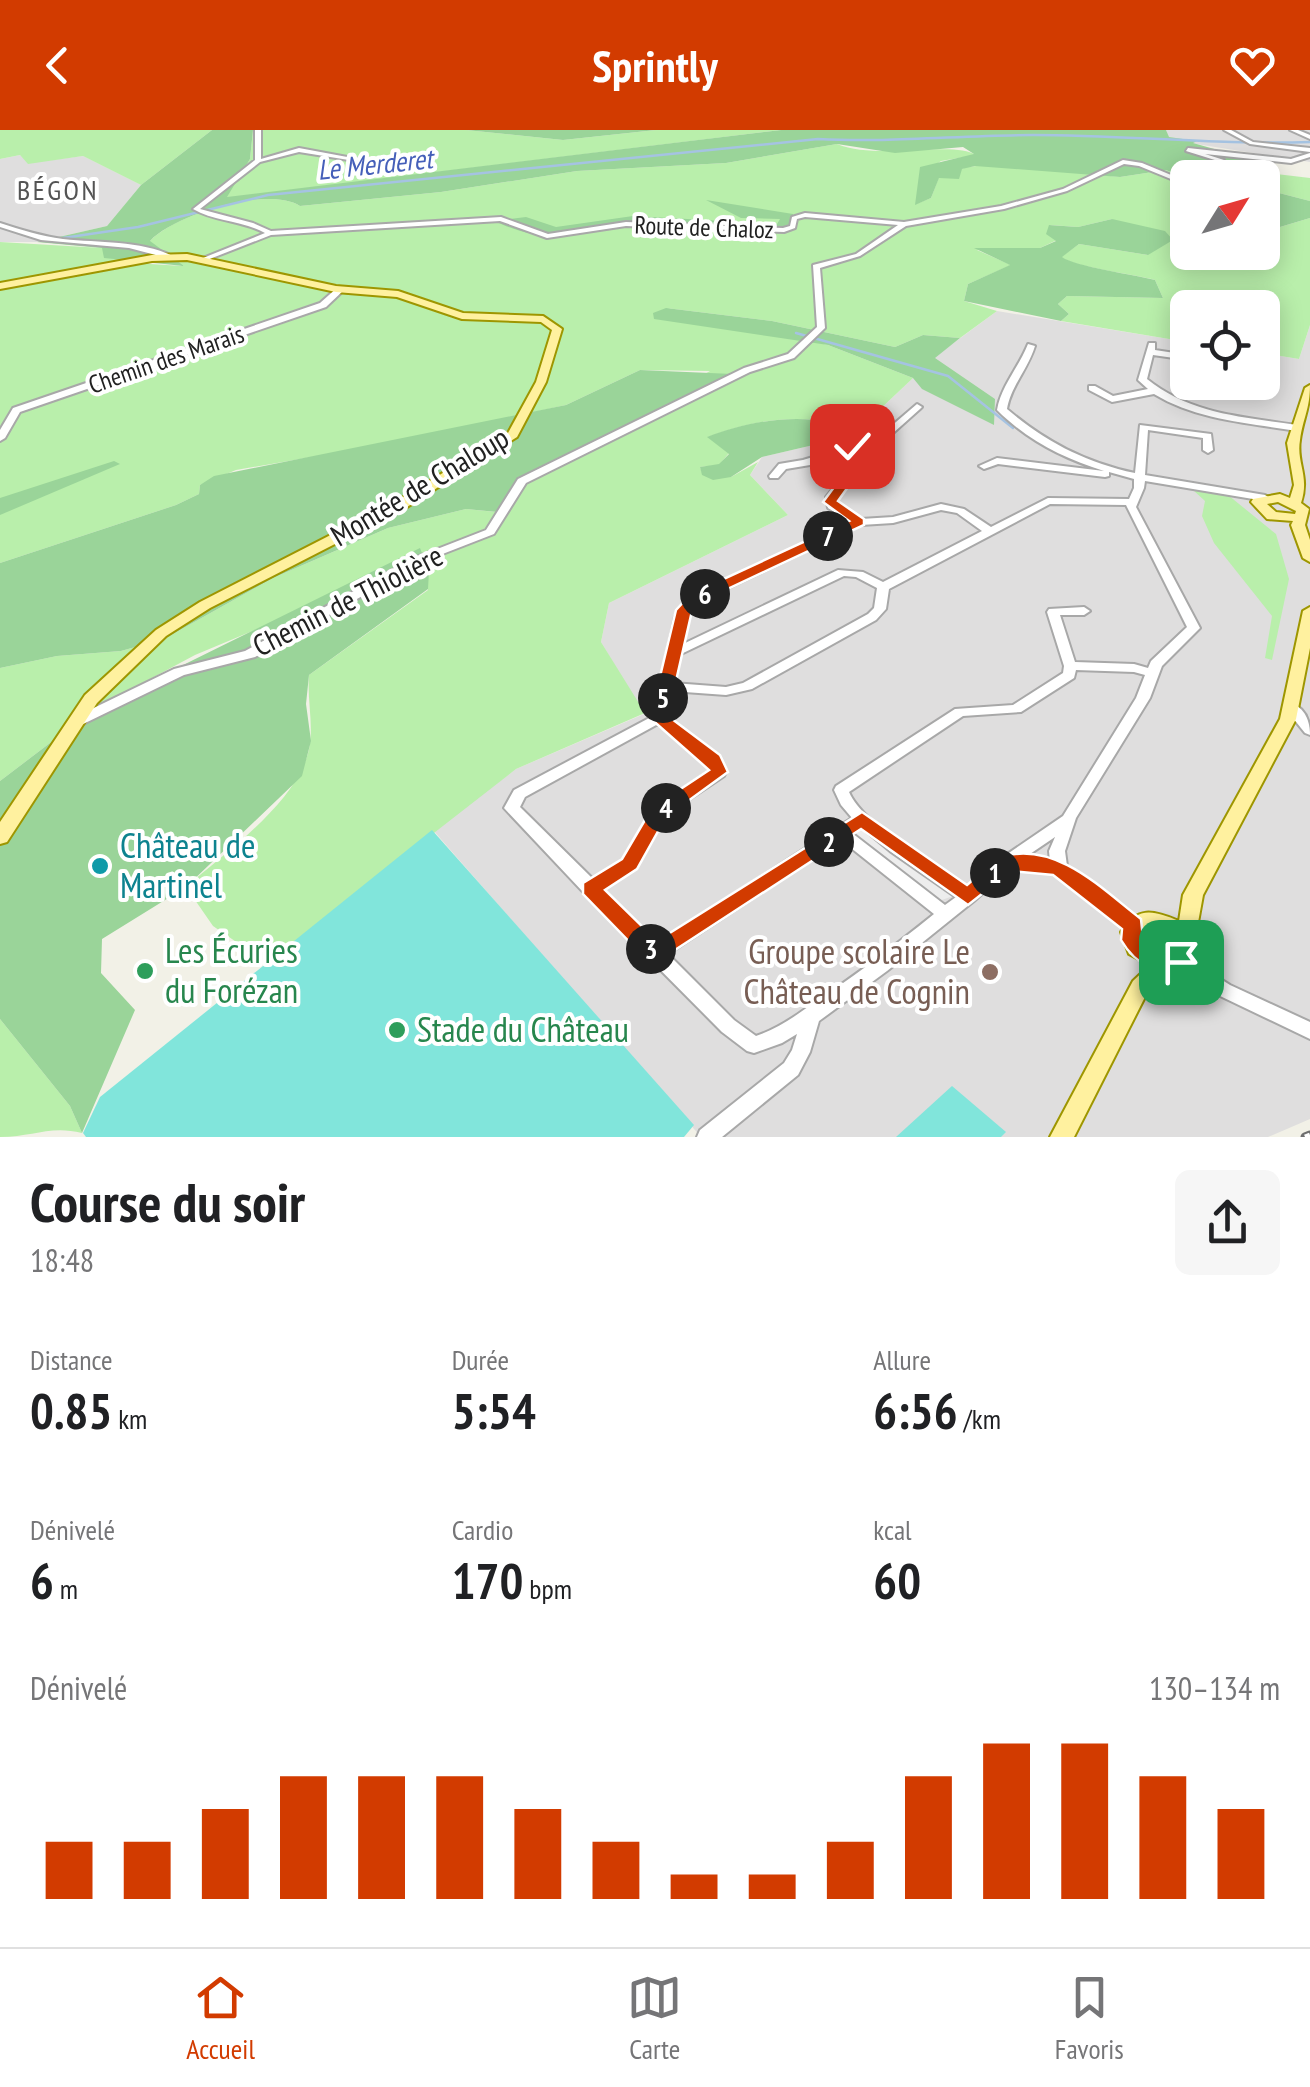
<!DOCTYPE html>
<html lang="fr">
<head>
<meta charset="utf-8">
<style>
	:root { --surface:#fff; --page:#f6f6f6; --text:#202124; --muted:#757577; --line:#e0e0e0; --accent:#d23b00 }
	body { margin:0; font-family:"PT Sans Narrow",sans-serif; background:var(--page); color:var(--text); height:100vh; display:flex; flex-direction:column; font-size:38px; white-space:nowrap }
	* { box-sizing:border-box; margin:0 }
	p { font-size:32px; color:var(--muted) }
	.icon { flex:none; width:55px; height:55px; fill:none; stroke:currentColor; stroke-width:2; stroke-linecap:round; stroke-linejoin:round }
	.map { position:relative; height:1007px; overflow:hidden }
	.details { display:flex; flex-direction:column; background:var(--surface); flex:1 }
	.details>* { flex:none }
	.needle { width:65px; rotate:53deg }
	.tools { position:absolute; left:1170px; top:30px; display:grid; gap:20px }
	.tools a { display:grid; place-items:center; width:110px; height:110px; border-radius:15px; background:var(--surface); box-shadow:0 5px 25px #0003; font-size:50px }
	.pin { position:absolute; display:grid; place-items:center; width:85px; height:85px; color:#fff; margin:-42px; border-radius:20px; box-shadow:0 5px 15px #0006 }
	.km { position:absolute; width:50px; height:50px; margin:-25px; border-radius:50%; background:#222; color:#fff; font-size:28px; line-height:50px; text-align:center }
	.round { display:grid; place-items:center; flex:none; width:105px; height:105px; border-radius:15px; background:var(--page) }
	.headline { display:flex; align-items:center; justify-content:space-between; height:170px; padding:0 30px }
	h1 { font-size:55px; font-weight:700; line-height:75px }
	.metrics { display:grid; grid-template-columns:repeat(3,1fr); gap:15px; height:170px; padding:10px 30px }
	.metrics div { display:grid; align-content:center }
	.metrics b { font-size:50px; font-weight:700 }
	.metrics small { font-size:28px; font-weight:400 }
	.metrics p { font-size:28px }
	.chart { height:280px; padding:20px 30px }
	.chart p { display:flex; justify-content:space-between }
	.chart svg { width:100%; height:180px; margin-top:10px; stroke:var(--accent); stroke-width:6 }
	header { display:flex; justify-content:space-between; align-items:center; height:130px; padding:0 30px; background:var(--accent); color:#fff; font-size:45px; font-weight:700 }
	.menu { display:flex; justify-content:space-around; align-items:center; height:140px; border-top:2px solid var(--line); background:var(--surface); font-size:28px; color:var(--muted) }
	.menu a { display:grid; justify-items:center; gap:5px }
	.menu .selected { color:var(--accent) }
	.map>svg:first-child { display:block }
	.residential { fill:#dfdede }
	.grass { fill:#b9efab }
	.forest { fill:#9ad499 }
	.pitch { fill:#81e5db }
	.parking { fill:#ededed }
	.lines { fill:none; stroke-linecap:round; stroke-linejoin:round }
	.stream { stroke:#a5c3e2; stroke-width:2.5 }
	.minor-casing { stroke:#a8a8a8; stroke-width:4 }
	.major-casing { stroke:#9e9600; stroke-width:4 }
	.minor { fill:#fff; fill-rule:evenodd }
	.major { fill:#fff19f; fill-rule:evenodd }
	.rail-casing { stroke:#6f6f6f; stroke-width:9 }
	.rail { stroke:#fff; stroke-width:5; stroke-dasharray:15; stroke-linecap:butt }
	.route { fill:#d23b00; stroke:#fff; stroke-width:2.5 }
	.culture-dot { fill:#0f9aa8; stroke:#fff; stroke-width:4 }
	.leisure-dot { fill:#2e9e5b; stroke:#fff; stroke-width:4 }
	.education-dot { fill:#8d6e63; stroke:#fff; stroke-width:4 }
	.labels { text-anchor:middle; stroke-width:8; stroke-linejoin:round; paint-order:stroke }
	.far-street-label { font-size:25px; fill:#212121; stroke:#fff }
	.far-water-label { font-size:28px; font-style:italic; fill:#455fb9; stroke:#fff }
	.far-neighbourhood-label { font-size:28px; letter-spacing:2.5px; fill:#545454; stroke:#fff }
	.street-label { font-size:30px; fill:#212121; stroke:#fff }
	.near-culture-label { font-size:35px; fill:#0d838f; stroke:#fff; text-anchor:start }
	.near-leisure-label { font-size:35px; fill:#27864d; stroke:#fff; text-anchor:start }
	.near-education-label { font-size:35px; fill:#785e54; stroke:#fff; text-anchor:end }
</style>
</head>
<body>
<header><svg class="icon" aria-label="back" viewBox="0 0 24 24"><path d="M15 5l-7 7 7 7"/></svg>Sprintly<svg class="icon" aria-label="heart" viewBox="0 0 24 24"><path d="M12 20l-8-8c-3-5 5-10 8-4 3-6 11-1 8 4z"/></svg></header>
<div class="map">
<svg width="1310" height="1007" viewBox="0 0 1310 1007">
	<rect width="100%" height="100%" fill="#f2f1e7"/>
	<g class="residential">
		<path d="M1166,0H1310V32L1190,13L1168,7Z"/>
		<path d="M20,25L28,33L83,26L141,55L107,96L37,112H0V29Z"/>
		<path d="M997,181L1187,212L1188,252H1262L1263,223L1299,229L1310,195V989L1268,1007H701L433,700L516,639L644,584L601,512L609,473L788,385L750,345L762,327L852,306L936,226Z"/>
	</g>
	<g class="grass">
		<path d="M0,0H212L141,55L83,26L28,34L20,25L0,29Z"/>
		<path d="M253,0H466L563,10L656,0H781L225,68L250,29Z"/>
		<path d="M837,14C879,31 953,10 976,25L941,31L920,46L916,74L931,68L939,47L967,37L995,34L1120,47L1166,40L1187,49L1188,122H1262L1263,102L1310,88V195L1299,229L1263,223L1262,178H1188L1187,212L1061,191L1069,184L1058,174L1067,166L1163,168L1155,150C1134,144 1073,137 1061,127L1079,114L1148,125L1112,89L1078,97L1050,95L1057,110L1040,118L977,120L1011,135L968,154L964,171L997,181L960,208L923,205L895,217L772,191L666,178L828,215L913,248L876,283L848,282L831,293C793,283 743,293 708,307L729,323L719,335L700,337L703,345L731,347L758,332L750,345L788,385L609,473L601,512L645,583L516,639L267,833L213,796L186,757C227,721 302,669 310,614C313,592 307,568 309,545L428,460L420,419L269,494L195,525L96,578L0,651V538L57,526L121,521L164,509L273,448L388,398L466,379L496,382L520,349L710,241L640,240L566,275L398,312L236,340L200,355L199,364L176,375L0,433V112L102,118L150,134L182,136L149,112C173,85 269,55 300,76L441,62L577,41L726,33Z"/>
		<path d="M1250,41L1310,48V71L1279,63Z"/>
		<path d="M1193,360L1228,365L1276,404L1289,449L1272,530L1265,528L1272,486L1214,413L1202,386L1205,371Z"/>
		<path d="M0,889L70,976L82,1003C50,995 33,1007 0,1007Z"/>
	</g>
	<g class="forest">
		<path d="M212,0H253L250,29L227,67L781,0H1166L1169,7L1197,11L1193,13L1253,30L1243,32L1239,40L1256,47L1187,49L1166,40L1120,47L975,36L962,39L959,49L939,48L931,68L915,75L920,37L974,24L963,17L895,23L837,14L726,33L577,41L441,62L300,76C269,55 174,85 150,111L184,136L104,128L102,118L37,112L107,96L141,55Z"/>
		<path d="M466,0H656L563,10Z"/>
		<path d="M1263,53L1279,63L1310,71V88L1263,102V84L1271,77L1263,73Z"/>
		<path d="M706,70L793,84L792,93L778,99C730,97 678,94 630,97C572,100 553,118 494,91L526,87L556,97L633,86L777,94L780,89L741,88Z"/>
		<path d="M1112,89L1165,101L1173,110L1148,125L1079,114L1062,127C1073,136 1136,145 1155,150L1163,168L1067,166L1058,174L1069,184L1061,191L964,171L968,154L1010,135L974,118H1040L1056,111L1046,104L1049,95L1078,97Z"/>
		<path d="M666,178L772,191L895,217L923,205L960,208L935,228L995,269L994,295L922,259L913,248L828,215L654,189L653,183Z"/>
		<path d="M640,240L733,244L520,349L497,382L466,379L388,398L273,448L164,509L121,521L57,526L0,538V433L176,375L199,364L200,355L214,346L566,275Z"/>
		<path d="M847,282L876,283L852,306L762,327L731,347L713,350L702,345L700,337L719,334L729,324L707,307C743,293 793,283 831,293Z"/>
		<path d="M114,331L120,334L0,385V368Z"/>
		<path d="M420,418L429,441L428,459L309,545L306,574L311,611L302,646L186,757L102,809L101,843L135,880L82,1003L70,976L0,889V651L96,578Z"/>
	</g>
	<g class="pitch">
		<path d="M432,700L694,995L684,1007H86L83,1003L100,967Z"/>
		<path d="M952,956L1006,1002L1001,1007H896Z"/>
	</g>
	<path class="parking" d="M863,697L953,762V766L939,771L854,706Z"/>
	<g class="lines">
		<g class="stream">
			<path d="M56,109L138,97L268,65L818,9C890,13 961,5 1033,5C1126,5 1217,15 1310,12"/>
			<path d="M796,203L948,246L1013,298"/>
		</g>
		<g class="minor-casing">
			<g id="minor">
				<path d="M255,0H261V29L299,18L358,29L355,31L299,22L260,32L200,79L253,93L271,101L501,87L548,104L626,92L783,98L790,96L792,87L805,83L904,92L1001,76L1063,59L1123,30L1142,33L1188,52V56L1139,36L1124,34L1067,61L1004,79L906,96L860,126L820,138L825,198L794,228L750,242L526,353L494,404L422,432L255,527L184,545L79,596H69L67,593L69,590L174,539L245,521L414,428L486,400L518,349L744,238L788,224L817,197L813,135L856,124L898,95L805,87L797,89L795,98L784,102L626,96L547,108L500,91L271,105L207,130H203V128L265,103C242,90 215,92 193,79L255,30Z"/>
				<path d="M1224,0H1231L1253,12L1310,18V22L1250,14Z"/>
				<path d="M1290,0H1298L1310,5V9Z"/>
				<path d="M1188,18L1291,29L1310,23V27L1291,33L1205,24L1224,30L1217,48H1211L1218,31L1186,21Z"/>
				<path d="M0,93C21,100 41,106 63,109C100,113 141,110 175,127L171,129L129,118L41,110L0,97Z"/>
				<path d="M338,157L345,159L326,177L20,282L5,308L0,311V300L13,278L320,173Z"/>
				<path d="M1149,213H1155V220L1188,225V230L1153,225L1147,249C1190,284 1243,287 1297,295L1302,298L1297,301C1248,293 1197,290 1154,264L1112,272L1089,260V256H1095L1113,266L1148,259L1138,250Z"/>
				<path d="M1028,214L1035,216C1028,239 1011,256 1007,279C1046,312 1085,332 1135,343L1140,295L1211,304L1213,320L1208,323L1203,320V308L1148,300L1145,345L1265,365L1270,368L1265,371L1145,351L1144,358L1136,377L1200,498L1162,536L1150,568L1076,688L1065,721L1067,736L1140,791L1142,796L1140,801L1134,803L1128,801L1054,744L1033,738L1010,739L974,771L887,841L819,891L810,922L798,945L722,1007H697L700,1000L784,933L792,920L797,904L782,913L754,923L747,921L722,902L584,763L504,678L514,660L653,586L675,487L693,465L851,392L828,378L826,367L863,322H846L810,335L786,339L778,348H770L769,346L779,334L803,330L846,317L868,316L917,274L922,277L920,279L873,321L836,367L837,375L861,389L893,387L941,374L964,379L991,397L1048,368L1129,369L1134,358V349L1109,342V346L1105,347L998,334L984,339L979,336L997,328L1104,341C1064,329 1027,310 997,280C1001,256 1019,237 1028,214ZM1050,374L1126,375L1187,497L1151,531L1148,538L1134,534L1075,532L1060,485H1084L1090,481L1084,477L1049,479L1047,482L1064,536L1063,543L1013,575L955,579L836,656L834,660L841,675L852,688L657,814L602,759L635,738L664,686L724,646L726,642L718,626L666,587L671,561L726,565L752,559L876,490L886,479L889,459ZM941,380L957,383L982,401L883,452L863,442L838,440L681,515L687,488L701,471L861,395L893,393ZM844,446L856,447L877,458L874,478L868,484L743,553L726,557L673,553L679,525ZM1076,540L1134,542L1145,545L1136,568L1063,686L1000,729L967,758C935,736 864,696 849,662L963,586L1021,582L1074,548ZM658,594L707,632L711,640L654,678L623,730L593,749L520,677L525,667ZM861,697L890,721L956,767L945,775L852,703ZM1055,707L1049,721L1050,731L1027,726ZM841,710L934,784C892,818 849,850 805,879C790,890 774,900 756,906L734,890L668,824Z"/>
				<path d="M1291,573C1305,578 1310,591 1310,605L1305,603L1284,577Z"/>
				<path d="M1181,824L1230,855L1310,892V909L1218,865L1175,836L1172,831L1175,826Z"/>
			</g>
		</g>
		<g class="major-casing">
			<g id="major">
				<path d="M187,124L336,156L398,161L463,183L543,186L562,199L546,252L517,307L407,377L210,478L166,506L97,573L7,712L0,714V692L85,565L156,500L200,472L397,371L508,303L536,252L552,200L541,192L462,189L397,167L336,162L187,130L152,131L0,159V153L152,125Z"/>
				<path d="M1310,255C1310,279 1303,288 1300,310C1296,333 1310,346 1301,373L1309,379L1305,395L1310,410V432L1303,428L1291,395L1293,391L1267,389L1251,372L1253,369L1280,364L1290,368L1294,355L1287,313L1305,258ZM1278,372L1296,381L1295,384L1276,382L1267,374Z"/>
				<path d="M1310,477V518L1296,589L1203,765L1195,809L1199,817L1193,834L1172,840L1147,863L1074,1007H1050L1133,851L1150,835L1129,824L1121,802C1137,776 1153,780 1179,791L1183,765L1280,589L1303,481ZM1147,798C1161,800 1170,803 1178,814L1177,822L1167,825L1145,813L1142,804Z"/>
			</g>
		</g>
		<use href="#minor" class="minor"/>
		<use href="#major" class="major"/>
		<g class="rail-casing">
			<path id="rail" d="M1305,1007L1310,1005"/>
		</g>
		<use href="#rail" class="rail"/>
	</g>
	<path class="route" d="M848,314L876,318L838,371L864,389V395L702,471L692,481L668,586L720,625L728,642L666,687L637,739L605,760L657,811L862,682L967,755C978,746 991,730 1004,726C1058,712 1103,760 1141,789L1143,808L1153,819L1189,825V838C1160,847 1136,836 1121,810L1122,799L1053,745L1011,741L968,775L861,699L655,833L647,830L583,764V753L622,729L652,678L709,640L650,588L676,480L691,464L849,391L823,372L861,321L848,319Z"/>
	<circle class="culture-dot" cx="100" cy="736" r="10"/>
	<g class="leisure-dot">
		<circle cx="145" cy="841" r="10"/>
		<circle cx="397" cy="900" r="10"/>
	</g>
	<circle class="education-dot" cx="990" cy="842" r="10"/>
	<g class="labels">
		<g class="far-street-label">
			<text transform="translate(704 97) rotate(2)" y="9">Route de Chaloz</text>
			<text transform="translate(166 229) rotate(-19)" y="9">Chemin des Marais</text>
		</g>
		<g class="far-water-label">
			<text transform="translate(375 34) rotate(-6)" y="10">Le Merderet</text>
		</g>
		<g class="far-neighbourhood-label">
			<text x="58" y="70">BÉGON</text>
		</g>
		<g class="street-label">
			<text transform="translate(420 357) rotate(-31)" y="10">Montée de Chaloup</text>
			<text transform="translate(348 471) rotate(-27)" y="10">Chemin de Thiolière</text>
		</g>
		<g class="near-culture-label">
			<text x="120" y="728">Château de<tspan x="120" dy="40">Martinel</tspan></text>
		</g>
		<g class="near-leisure-label">
			<text x="165" y="833">Les Écuries<tspan x="165" dy="40">du Forézan</tspan></text>
			<text x="417" y="912">Stade du Château</text>
		</g>
		<g class="near-education-label">
			<text x="970" y="834">Groupe scolaire Le<tspan x="970" dy="40">Château de Cognin</tspan></text>
		</g>
	</g>
</svg>
<div class="tools">
<a><svg class="needle" viewBox="-14 -14 28 28"><path d="M0-13l5 13h-10z" fill="#e53935"/><path d="M0 13l5-13h-10z" fill="#757577"/></svg></a>
<a><svg class="icon" aria-label="locate" viewBox="0 0 24 24"><circle cx="12" cy="12" r="6"/><path d="M12 2v4M12 18v4M2 12h4M18 12h4"/></svg></a>
</div>
<div class="pin" style="left:1181px;top:832px;background:#1e9e55"><svg class="icon" aria-label="arrive" viewBox="0 0 24 24"><path d="M6 21V4h12l-3 4 3 4H6"/></svg></div>
<div class="pin" style="left:852px;top:316px;background:#d93025"><svg class="icon" aria-label="check" viewBox="0 0 24 24"><path d="M5 12l5 5 9-10"/></svg></div>
<b class="km" style="left:995px;top:743px">1</b>
<b class="km" style="left:829px;top:712px">2</b>
<b class="km" style="left:651px;top:819px">3</b>
<b class="km" style="left:666px;top:678px">4</b>
<b class="km" style="left:663px;top:568px">5</b>
<b class="km" style="left:705px;top:464px">6</b>
<b class="km" style="left:828px;top:406px">7</b>
</div>
<section class="details">
<div class="headline"><div><h1>Course du soir</h1><p>18:48</p></div><a class="round"><svg class="icon" aria-label="share" viewBox="0 0 24 24"><path d="M12 15V3M7 8l5-5 5 5M5 13v7h14v-7"/></svg></a></div>
<div class="metrics">
<div><p>Distance</p><b>0.85<small> km</small></b></div>
<div><p>Durée</p><b>5:54</b></div>
<div><p>Allure</p><b>6:56<small> /km</small></b></div>
</div>
<div class="metrics">
<div><p>Dénivelé</p><b>6<small> m</small></b></div>
<div><p>Cardio</p><b>170<small> bpm</small></b></div>
<div><p>kcal</p><b>60</b></div>
</div>
<div class="chart"><p><span>Dénivelé</span>130–134 m</p>
<svg viewBox="0 0 160 44" preserveAspectRatio="none"><path d="M5 44V30M15 44V30M25 44V22M35 44V14M45 44V14M55 44V14M65 44V22M75 44V30M85 44V38M95 44V38M105 44V30M115 44V14M125 44V6M135 44V6M145 44V14M155 44V22"/></svg>
</div>
</section>
<nav class="menu">
<a class="selected"><svg class="icon" aria-label="home" viewBox="0 0 24 24"><path d="M3 11l9-7 9 7M6 9v11h12V9"/></svg>Accueil</a>
<a><svg class="icon" aria-label="map" viewBox="0 0 24 24"><path d="M3 6l6-2 6 2 6-2v14l-6 2-6-2-6 2zM9 4v14M15 6v14"/></svg>Carte</a>
<a><svg class="icon" aria-label="saved" viewBox="0 0 24 24"><path d="M7 4h10v16l-5-4-5 4z"/></svg>Favoris</a>
</nav>
</body>
</html>
